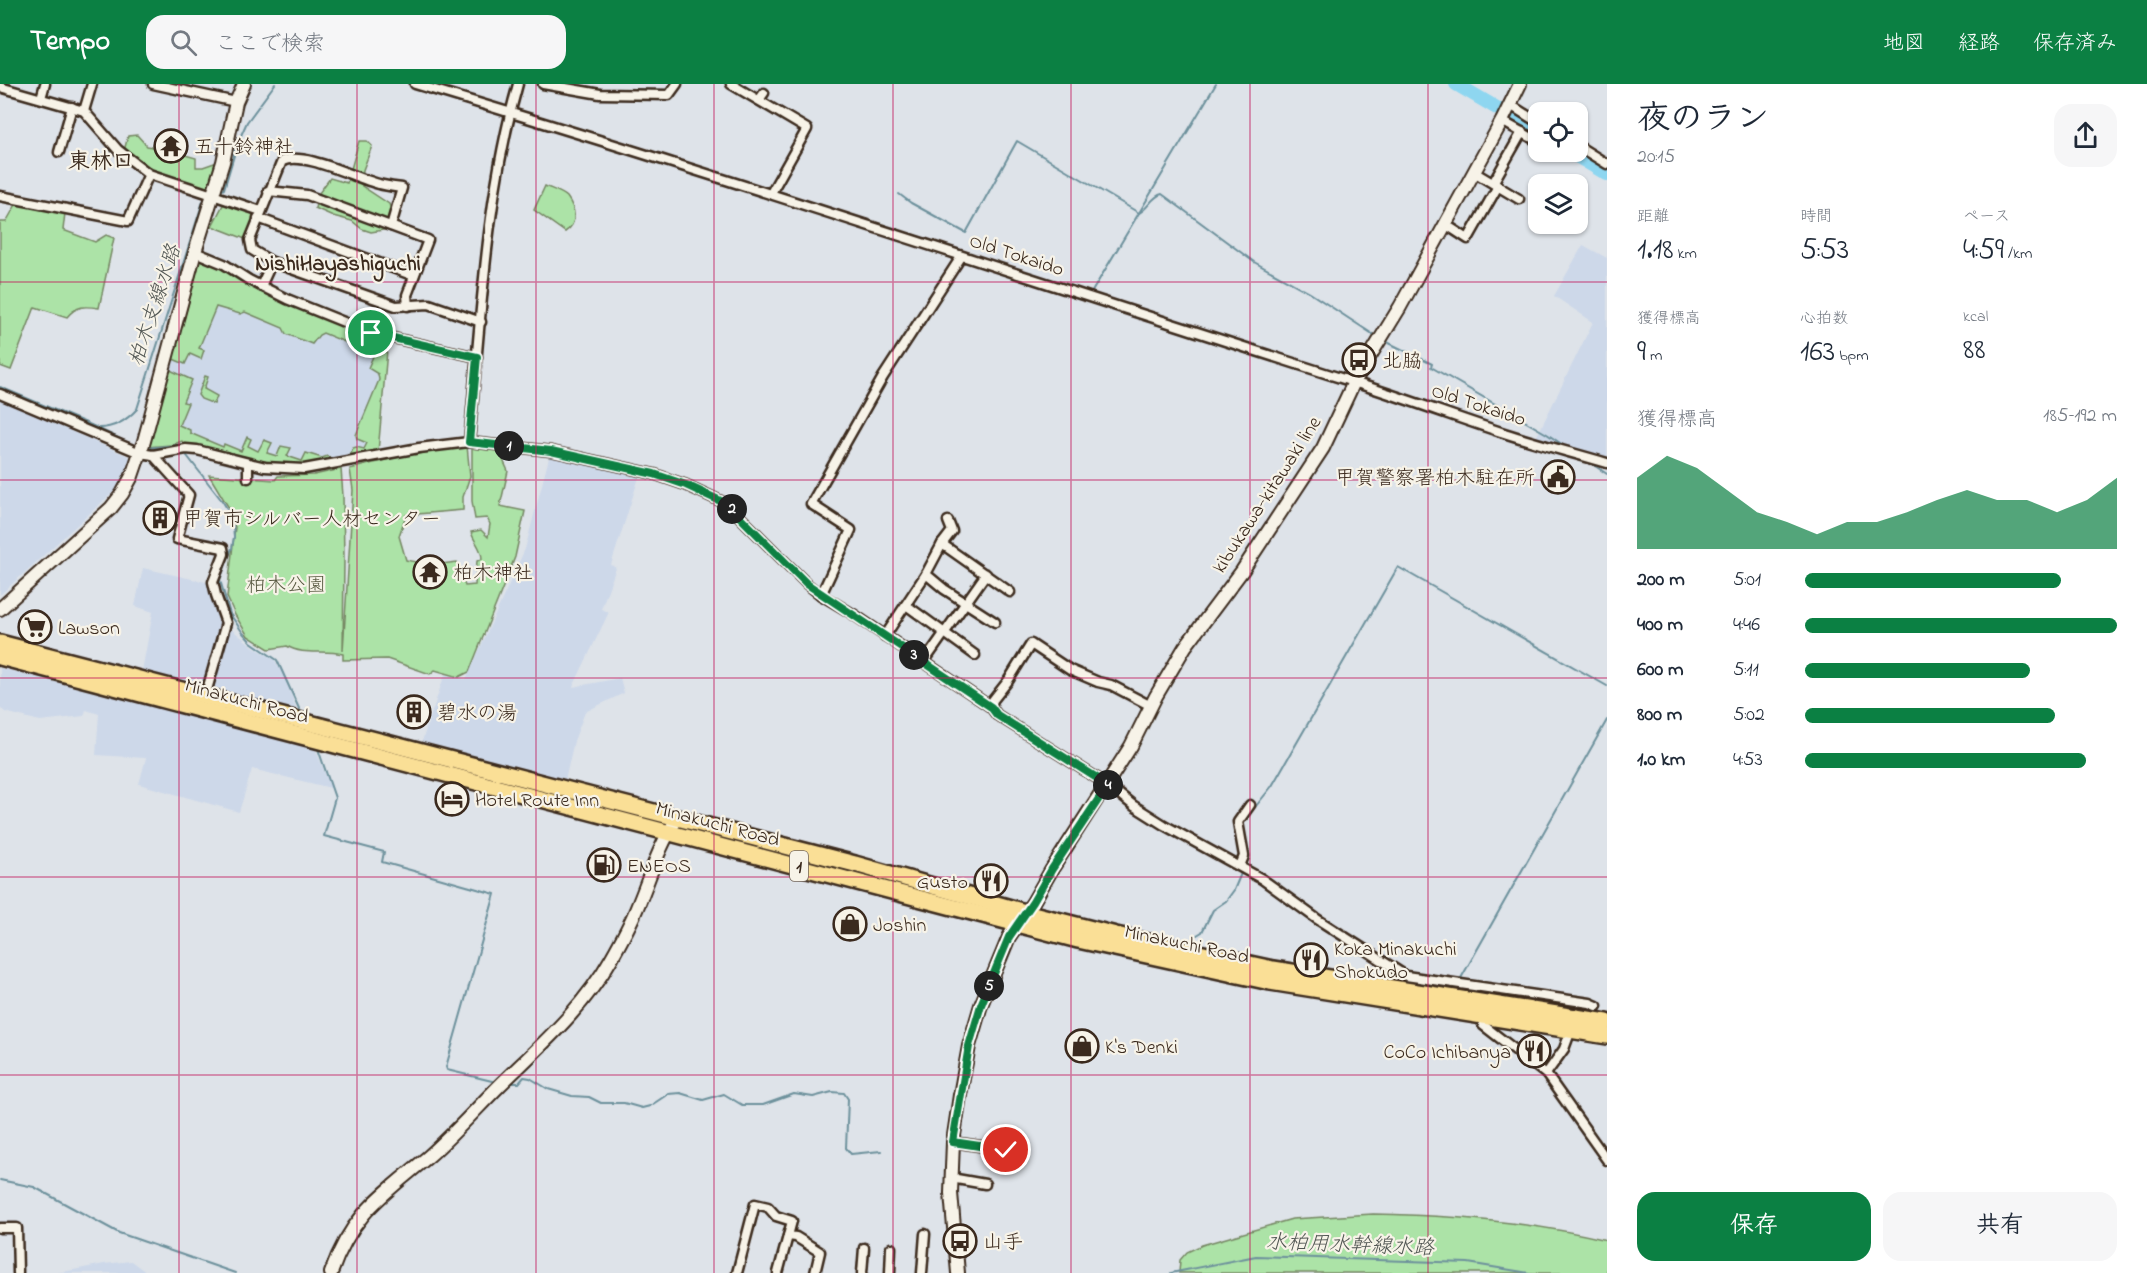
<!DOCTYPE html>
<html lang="ja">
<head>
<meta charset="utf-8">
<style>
	:root { --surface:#fff; --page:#f6f6f7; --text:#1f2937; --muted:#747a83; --accent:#0b8043 }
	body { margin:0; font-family:"Indie Flower","Klee One",sans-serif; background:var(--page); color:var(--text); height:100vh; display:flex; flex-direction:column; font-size:22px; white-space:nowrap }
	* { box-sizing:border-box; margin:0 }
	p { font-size:20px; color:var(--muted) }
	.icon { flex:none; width:33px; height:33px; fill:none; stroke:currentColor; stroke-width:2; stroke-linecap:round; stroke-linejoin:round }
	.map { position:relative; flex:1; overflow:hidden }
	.details { display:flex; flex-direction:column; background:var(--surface); width:540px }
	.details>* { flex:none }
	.buttons { position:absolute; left:1528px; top:18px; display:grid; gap:12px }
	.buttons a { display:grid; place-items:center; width:60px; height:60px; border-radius:12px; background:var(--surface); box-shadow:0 2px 4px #0004; font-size:30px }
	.pin { position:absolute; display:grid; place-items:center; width:51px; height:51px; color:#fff; margin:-26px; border:3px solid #fff; border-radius:50%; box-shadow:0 2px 6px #0007 }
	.km { position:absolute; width:30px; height:30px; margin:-15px; border-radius:50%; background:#222; color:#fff; font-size:16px; line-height:30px; text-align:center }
	.round { display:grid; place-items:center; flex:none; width:63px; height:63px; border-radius:18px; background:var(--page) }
	.head { display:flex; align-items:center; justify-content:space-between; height:102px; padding:0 30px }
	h1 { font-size:33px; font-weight:600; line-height:45px }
	.metrics { display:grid; grid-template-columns:repeat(3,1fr); gap:9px; height:102px; padding:6px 30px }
	.metrics div { display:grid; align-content:center }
	.metrics b { font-size:30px; font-weight:600 }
	.metrics small { font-size:16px; font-weight:400 }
	.metrics p { font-size:16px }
	.chart { height:168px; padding:12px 30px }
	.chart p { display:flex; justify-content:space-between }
	.chart svg { width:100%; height:108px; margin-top:6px; fill:var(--accent); opacity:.7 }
	.button { display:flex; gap:12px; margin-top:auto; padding:12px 30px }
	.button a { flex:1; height:69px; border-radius:18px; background:var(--accent); color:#fff; font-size:24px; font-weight:600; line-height:69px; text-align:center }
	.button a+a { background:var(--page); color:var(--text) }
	ul { padding:0 30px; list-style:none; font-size:20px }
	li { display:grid; grid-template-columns:96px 72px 1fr; align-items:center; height:45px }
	li i { height:15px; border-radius:8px; background:var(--accent) }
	header { display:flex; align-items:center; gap:36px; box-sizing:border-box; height:84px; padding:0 30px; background:var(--accent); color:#fff }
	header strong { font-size:28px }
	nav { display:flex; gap:33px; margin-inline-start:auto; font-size:21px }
	.search { width:420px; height:54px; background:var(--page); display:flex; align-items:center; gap:15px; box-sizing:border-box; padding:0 21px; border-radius:18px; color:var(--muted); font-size:22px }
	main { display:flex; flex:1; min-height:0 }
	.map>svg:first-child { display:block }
	.built { fill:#cdd8e9 }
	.green { fill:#ace3a7; stroke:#748662; stroke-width:1.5 }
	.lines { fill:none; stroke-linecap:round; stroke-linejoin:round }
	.stream { stroke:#6d919c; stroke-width:2 }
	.river { stroke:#8ed6f0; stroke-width:14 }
	.street-casing { stroke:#3b2a1e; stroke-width:13 }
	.secondary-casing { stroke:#3b2a1e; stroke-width:16 }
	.highway-casing { stroke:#3b2a1e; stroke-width:20 }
	.street { stroke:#f7f3e8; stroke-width:8 }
	.secondary { stroke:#f7f3e8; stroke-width:12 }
	.highway { stroke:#fadf96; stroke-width:15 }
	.route-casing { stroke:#fff; stroke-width:12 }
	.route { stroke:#0b8043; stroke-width:8 }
	.grid { fill:none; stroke:#c2185b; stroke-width:1.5; stroke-opacity:0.55 }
	.labels { text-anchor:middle; stroke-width:4.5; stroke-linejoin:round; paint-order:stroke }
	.shield { fill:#f7f3e8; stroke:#73665b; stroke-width:1.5 }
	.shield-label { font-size:18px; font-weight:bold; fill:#3b2a1e }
	.poi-label { font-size:20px; fill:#3b2a1e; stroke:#f7f3e8; text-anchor:start }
	.street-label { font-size:20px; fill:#3b2a1e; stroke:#f7f3e8 }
	.park-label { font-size:20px; fill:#575840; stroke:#f7f3e8 }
	.water-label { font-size:21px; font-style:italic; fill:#505552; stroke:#f7f3e8 }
	.quarter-label { font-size:22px; font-weight:bold; fill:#3b2a1e; stroke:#f7f3e8 }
</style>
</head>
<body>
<header>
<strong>Tempo</strong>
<div class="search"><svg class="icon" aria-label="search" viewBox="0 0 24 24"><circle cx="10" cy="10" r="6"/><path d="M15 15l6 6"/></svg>ここで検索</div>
<nav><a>地図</a><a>経路</a><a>保存済み</a></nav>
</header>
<main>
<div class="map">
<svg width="1607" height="1189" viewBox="0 0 1607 1189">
	<rect width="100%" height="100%" fill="#dee3e9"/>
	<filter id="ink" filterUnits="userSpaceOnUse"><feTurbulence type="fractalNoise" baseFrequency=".0167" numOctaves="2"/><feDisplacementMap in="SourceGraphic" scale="12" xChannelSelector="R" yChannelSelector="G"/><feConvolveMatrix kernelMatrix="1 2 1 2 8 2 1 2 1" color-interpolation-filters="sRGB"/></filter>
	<g filter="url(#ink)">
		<g class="built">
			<path d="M1583,161L1607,174V375L1536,354L1593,238L1554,212Z"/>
			<path d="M201,173L388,255L378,368L311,381L260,377L185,360L182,357L171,361L170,286Z"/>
			<path d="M0,316L132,374L120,402L0,511Z"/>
			<path d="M550,370L640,390L611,481L616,484L601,525L609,528L573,603L620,594L624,609L585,628L574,657L564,701L421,660L445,590L466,595L525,465Z"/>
			<path d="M143,484L210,499L222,538L254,563L274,575L284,592L298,629L142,587L153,528L135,522Z"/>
			<path d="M0,584L315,664L331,704L252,685L239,728L139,700L146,674L96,671L99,630L86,626L84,632L40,637L5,628L0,624Z"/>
			<path d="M131,1177L147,1189H58L104,1180Z"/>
		</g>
		<g class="green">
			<path d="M137,51L147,62L152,63L154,58L158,57L157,68L160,69L164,65L196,74V83H203L220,77L209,106L153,88L124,67L128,52Z"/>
			<path d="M359,57H367L372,62L363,86L362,102L389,120L395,138L389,145L371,148L362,145L352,137L333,132L315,124L319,109L330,94L347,99Z"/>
			<path d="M545,102C551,105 562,108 567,113C575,124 579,139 565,148L534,126Z"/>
			<path d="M18,117L65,129L63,146L95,158L106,151L114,154L99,224C85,222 77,221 67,233L35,223L11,286L0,282V138H6Z"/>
			<path d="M225,117L258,129L248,156L212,142Z"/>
			<path d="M201,173L388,255L378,368L349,373L353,364L356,363L364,365L367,359L357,355L356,351L379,296L378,290L368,284L374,270L323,249L319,251L312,260L286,250L283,244L245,228L240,230L216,223L199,264L204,266L201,275L190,270L185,280L173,275Z"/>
			<path d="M170,286L192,296L183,318L188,319L179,341L190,346V349L223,363L224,360L241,367L247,353L251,355L248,362L258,367L264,356L272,359L267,369L277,372L281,362L291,364L287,372L302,377L306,369L322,374L327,372L334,376L311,381L281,380L241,373L185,360L182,357L171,361L146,363Z"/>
			<path d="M205,292L208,293L204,305L217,312L214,320L201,315L198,311Z"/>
			<path d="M472,360L499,367L508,387L500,422L525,427L515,473L469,588L459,593L435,586L430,590L387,575L343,576V570C325,565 303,572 287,562L269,565L248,552L235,531L227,513L235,443L229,424L209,391L275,396L278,392L314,391L341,385L343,412L344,475L343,567L353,406L350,385C389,375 427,365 467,362L470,392L463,413V426L406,431L399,452L406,476L433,481L457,478L465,502L475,501L477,477L482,475C482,464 474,458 471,448L481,446L488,453L490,440L487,434L475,435L472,417Z"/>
			<path d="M1373,1130C1452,1131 1530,1138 1607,1156V1189H1179L1180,1176L1187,1168L1202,1161L1292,1135Z"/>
		</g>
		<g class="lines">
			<g class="stream">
				<path d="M218,109L224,105L238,58L247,38L275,0"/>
				<path d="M899,110L911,119L966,149L1017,57L1139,129"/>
				<path d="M1139,129C1148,125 1152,112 1162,110L1254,178L1310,209L1377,253"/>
				<path d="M1090,211L1216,0"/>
				<path d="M1385,257L1432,280L1431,283L1547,350L1566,363"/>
				<path d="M0,303L91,341L137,363"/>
				<path d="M99,344C114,344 127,336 137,325L203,117L208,114"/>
				<path d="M146,364L178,361L180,364"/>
				<path d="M184,368L223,418L229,428L233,441L234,453L232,464L220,496L230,530L243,549L251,558L277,576L301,629"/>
				<path d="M1589,378L1607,390"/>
				<path d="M317,662L335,714L324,752L384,768L382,778L495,810L446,983L447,986L496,998"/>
				<path d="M1242,743L1244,737L1272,702L1398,483L1607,602"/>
				<path d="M1246,784L1247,772"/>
				<path d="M1255,796L1312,836"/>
				<path d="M1197,851L1202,848L1213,826L1226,817L1234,806L1242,787L1243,788"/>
				<path d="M1460,896L1607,636"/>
				<path d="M1455,903L1576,923"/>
				<path d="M510,999H519L524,993L530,994L548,1005L572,1012L589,1013L601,1019H624L642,1024L650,1022L668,1010L680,1009L703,1016L724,1010L742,1021H763L794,1010L813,1013L832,1008L844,1009L848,1015L846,1064L851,1070L881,1067"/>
				<path d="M0,1096L34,1103L119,1149L235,1189"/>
				<path d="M1171,1189L1256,1172L1468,1179L1529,1189"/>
			</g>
			<g class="river">
				<path d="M1456,0L1539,49"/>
				<path d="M1570,68L1607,90"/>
			</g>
			<g class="street-casing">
				<g id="street">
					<path d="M153,0L236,18"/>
					<path d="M415,0C728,93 1038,198 1350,297C1401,313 1452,332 1504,349C1538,360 1573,369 1607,379"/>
					<path d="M543,0L600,10L669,11L677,0"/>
					<path d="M731,0L807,45L771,109"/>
					<path d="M0,3L84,27L118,66L149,90L261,127"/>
					<path d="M41,14L45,0"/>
					<path d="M759,16L764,9"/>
					<path d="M1509,20L1539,39"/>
					<path d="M84,27L92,0"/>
					<path d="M1502,37L1539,58"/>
					<path d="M1578,62L1607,80"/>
					<path d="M59,68L72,23"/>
					<path d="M1474,88L1519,115"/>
					<path d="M1493,99L1522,48"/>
					<path d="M268,107L307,111L428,156L407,211L408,222"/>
					<path d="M0,112L128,137L149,90"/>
					<path d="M258,134L414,192"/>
					<path d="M1445,140L1468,155L1498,102"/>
					<path d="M391,142L402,104C395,103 386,102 379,100C354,94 305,67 282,77L250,156L252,166L272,178L396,222L429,220L481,238"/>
					<path d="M195,168L224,180L249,196L287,215L371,249L477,273"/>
					<path d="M261,202L272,178"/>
					<path d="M0,310L140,369L153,371L186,365L197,366L265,383L304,385L419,364L469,358L551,367L654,390L686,401L727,420L807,500L821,511L853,530L991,623L997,631L1108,701L1134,722L1164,741L1262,795L1317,835L1406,892L1590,919L1597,922"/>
					<path d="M469,358C481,238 485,116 518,0"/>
					<path d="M153,371L189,411L177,455L223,464L224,470L213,498L216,511L226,539L205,613"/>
					<path d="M248,380V394"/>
					<path d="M942,460L1010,508"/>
					<path d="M926,490L944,505L995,538"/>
					<path d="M821,511L851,446L811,420L883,293L961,173"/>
					<path d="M906,521L975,571"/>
					<path d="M885,552L926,490L942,460L952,447L948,437"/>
					<path d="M924,578L986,490"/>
					<path d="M991,623L993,616L1008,597L1031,560L1070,586L1098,598L1111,601L1151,622"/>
					<path d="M1240,782L1244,772L1238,738L1250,721"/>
					<path d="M1482,932L1483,941L1546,990L1607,1076"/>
					<path d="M1546,990L1564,965L1571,946"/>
					<path d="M953,1058L1006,1066"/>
					<path d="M951,1094L985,1100"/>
					<path d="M0,1144H17L18,1189"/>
					<path d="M788,1152L796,1153L820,1168L815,1189"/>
					<path d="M737,1189L755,1120L768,1123L776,1132L792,1137L778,1189"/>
					<path d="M862,1189L864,1164"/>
					<path d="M890,1189L891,1164"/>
					<path d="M922,1189L925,1150"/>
				</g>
			</g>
			<g class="secondary-casing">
				<g id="secondary">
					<path d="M0,525L111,424L122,410L132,392L144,357L195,168L223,78L236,18L244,0"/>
					<path d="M331,1189C352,1129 383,1111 429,1072C454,1050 476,1025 500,1001C540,962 583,925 611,875C620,859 629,843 636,826C649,796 658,763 677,735"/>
					<path d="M958,1189L951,1109L953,1058L960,1011L969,962L981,921L1009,853L1033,818L1052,785L1131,662L1156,612L1185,563L1242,487L1323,364L1354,298L1400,223L1502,37L1520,0"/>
				</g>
			</g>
			<g class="highway-casing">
				<g id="highway">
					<path d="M0,559L855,780L1025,828L1116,851L1273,885L1607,938"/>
					<path d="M0,573L1078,856L1270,898L1607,952"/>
				</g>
			</g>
			<use href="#street" class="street"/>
			<use href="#secondary" class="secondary"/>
			<use href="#highway" class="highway"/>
		</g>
	</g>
	<g class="lines" filter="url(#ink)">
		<g class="route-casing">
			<path id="route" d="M371,249L477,273L469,358L551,367L654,390L686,401L727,420L807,500L991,623L997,631L1108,701L1052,785L1033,818L1009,853L981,921L969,962L953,1058L1006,1066"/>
		</g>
		<use href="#route" class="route"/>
	</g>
	<path class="grid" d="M179,0V1189M357,0V1189M536,0V1189M714,0V1189M893,0V1189M1071,0V1189M1250,0V1189M1428,0V1189M0,198H1607M0,396H1607M0,594H1607M0,793H1607M0,991H1607"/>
	<defs>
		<g id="temple-ring" transform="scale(1.725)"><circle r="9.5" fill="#f7f3e8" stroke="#3b2a1e" stroke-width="1.5"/><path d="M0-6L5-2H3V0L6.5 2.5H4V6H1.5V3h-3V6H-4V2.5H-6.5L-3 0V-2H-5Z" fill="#3b2a1e"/></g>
		<g id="bus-ring" transform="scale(1.725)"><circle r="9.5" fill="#f7f3e8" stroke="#3b2a1e" stroke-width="1.5"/><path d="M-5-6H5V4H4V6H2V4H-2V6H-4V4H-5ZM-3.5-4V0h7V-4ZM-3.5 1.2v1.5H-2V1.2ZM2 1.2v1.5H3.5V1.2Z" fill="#3b2a1e"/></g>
		<g id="civic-ring" transform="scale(1.725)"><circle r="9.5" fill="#f7f3e8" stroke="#3b2a1e" stroke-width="1.5"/><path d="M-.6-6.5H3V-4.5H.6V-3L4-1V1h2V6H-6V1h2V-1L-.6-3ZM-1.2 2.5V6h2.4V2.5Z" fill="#3b2a1e"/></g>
		<g id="building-ring" transform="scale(1.725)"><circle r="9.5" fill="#f7f3e8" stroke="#3b2a1e" stroke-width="1.5"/><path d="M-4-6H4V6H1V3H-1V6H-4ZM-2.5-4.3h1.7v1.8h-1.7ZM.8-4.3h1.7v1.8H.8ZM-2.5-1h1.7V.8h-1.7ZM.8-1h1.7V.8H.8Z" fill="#3b2a1e"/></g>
		<g id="supermarket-ring" transform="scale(1.725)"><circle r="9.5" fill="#f7f3e8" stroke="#3b2a1e" stroke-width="1.5"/><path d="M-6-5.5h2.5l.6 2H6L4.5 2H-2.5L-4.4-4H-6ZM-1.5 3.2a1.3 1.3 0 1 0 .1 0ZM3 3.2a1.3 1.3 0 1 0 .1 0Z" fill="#3b2a1e"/></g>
		<g id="hotel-ring" transform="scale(1.725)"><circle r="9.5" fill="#f7f3e8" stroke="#3b2a1e" stroke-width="1.5"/><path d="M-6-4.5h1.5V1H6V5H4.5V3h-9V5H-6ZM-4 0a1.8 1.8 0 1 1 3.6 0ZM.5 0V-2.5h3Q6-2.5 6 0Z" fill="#3b2a1e"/></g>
		<g id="fuel-ring" transform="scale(1.725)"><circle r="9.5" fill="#f7f3e8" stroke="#3b2a1e" stroke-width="1.5"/><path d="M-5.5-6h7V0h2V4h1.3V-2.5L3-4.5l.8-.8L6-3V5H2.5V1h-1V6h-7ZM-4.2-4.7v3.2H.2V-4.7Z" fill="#3b2a1e"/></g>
		<g id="restaurant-ring" transform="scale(1.725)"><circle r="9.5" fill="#f7f3e8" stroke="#3b2a1e" stroke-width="1.5"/><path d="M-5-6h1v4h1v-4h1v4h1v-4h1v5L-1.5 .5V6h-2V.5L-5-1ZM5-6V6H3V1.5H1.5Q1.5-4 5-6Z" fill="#3b2a1e"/></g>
		<g id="shop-ring" transform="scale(1.725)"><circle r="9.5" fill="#f7f3e8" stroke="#3b2a1e" stroke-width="1.5"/><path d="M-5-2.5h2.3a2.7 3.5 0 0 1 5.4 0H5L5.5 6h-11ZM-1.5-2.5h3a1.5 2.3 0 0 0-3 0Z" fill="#3b2a1e"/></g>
	</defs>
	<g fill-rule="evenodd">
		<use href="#temple-ring" x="171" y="62"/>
		<use href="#bus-ring" x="1359" y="276"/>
		<use href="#civic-ring" x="1558" y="393"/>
		<use href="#building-ring" x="160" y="434"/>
		<use href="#temple-ring" x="430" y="488"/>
		<use href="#supermarket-ring" x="35" y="543"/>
		<use href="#building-ring" x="414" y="628"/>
		<use href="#hotel-ring" x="452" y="715"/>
		<use href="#fuel-ring" x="604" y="781"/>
		<use href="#restaurant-ring" x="991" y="797"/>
		<use href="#shop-ring" x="850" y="840"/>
		<use href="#restaurant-ring" x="1311" y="876"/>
		<use href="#shop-ring" x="1082" y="962"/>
		<use href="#restaurant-ring" x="1534" y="967"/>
		<use href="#bus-ring" x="960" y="1157"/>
	</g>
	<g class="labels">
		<rect class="shield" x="790" y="767" width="18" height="30" rx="4.5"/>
		<g class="shield-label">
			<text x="799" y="788">1</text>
		</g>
		<g class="poi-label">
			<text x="194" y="69">五十鈴神社</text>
			<text x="1382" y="283">北脇</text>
			<text x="1535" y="400" text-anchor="end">甲賀警察署柏木駐在所</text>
			<text x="183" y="441">甲賀市シルバー人材センター</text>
			<text x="453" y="495">柏木神社</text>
			<text x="58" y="550">Lawson</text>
			<text x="437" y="635">碧水の湯</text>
			<text x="475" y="722">Hotel Route Inn</text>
			<text x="627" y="788">ENEOS</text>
			<text x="968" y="804" text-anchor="end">Gusto</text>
			<text x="873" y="847">Joshin</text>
			<text x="1334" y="871">Koka Minakuchi<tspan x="1334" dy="23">Shokudo</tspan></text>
			<text x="1105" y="969">K's Denki</text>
			<text x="1511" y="974" text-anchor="end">CoCo Ichibanya</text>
			<text x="983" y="1164">山手</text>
		</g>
		<g class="street-label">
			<text transform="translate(1017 170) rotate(18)" y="7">Old Tokaido</text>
			<text transform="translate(1479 320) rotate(18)" y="7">Old Tokaido</text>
			<text transform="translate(1266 410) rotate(-57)" y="7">kibukawa-kitawaki line</text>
			<text transform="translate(247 616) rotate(15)" y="7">Minakuchi Road</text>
			<text transform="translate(718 739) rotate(15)" y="7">Minakuchi Road</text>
			<text transform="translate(1187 859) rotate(12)" y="7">Minakuchi Road</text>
		</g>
		<g class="park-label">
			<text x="286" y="507">柏木公園</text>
		</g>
		<g class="water-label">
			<text transform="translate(154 221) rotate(-72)" y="7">柏木支線水路</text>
			<text transform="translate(1350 1160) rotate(2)" y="7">水柏用水幹線水路</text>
		</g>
		<g class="quarter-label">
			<text x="101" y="84">東林口</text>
			<text x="338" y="186">NishiHayashiguchi</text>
		</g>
	</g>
</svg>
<div class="buttons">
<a><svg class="icon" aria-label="locate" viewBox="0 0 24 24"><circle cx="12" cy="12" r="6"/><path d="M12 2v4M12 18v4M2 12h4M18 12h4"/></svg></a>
<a><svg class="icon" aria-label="layers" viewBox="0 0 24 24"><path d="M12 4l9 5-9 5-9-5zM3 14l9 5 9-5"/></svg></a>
</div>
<div class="pin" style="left:371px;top:249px;background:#1e9e55"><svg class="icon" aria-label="arrive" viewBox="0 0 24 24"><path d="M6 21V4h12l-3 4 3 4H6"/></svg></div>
<div class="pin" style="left:1006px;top:1066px;background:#d93025"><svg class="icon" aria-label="check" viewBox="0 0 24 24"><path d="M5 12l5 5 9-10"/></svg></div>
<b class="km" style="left:509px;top:362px">1</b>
<b class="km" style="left:732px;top:425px">2</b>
<b class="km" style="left:914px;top:571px">3</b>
<b class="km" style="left:1108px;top:701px">4</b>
<b class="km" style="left:989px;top:902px">5</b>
</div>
<section class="details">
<div class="head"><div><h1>夜のラン</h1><p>20:15</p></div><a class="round"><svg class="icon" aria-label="share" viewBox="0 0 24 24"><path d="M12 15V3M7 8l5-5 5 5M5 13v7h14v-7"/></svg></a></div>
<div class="metrics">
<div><p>距離</p><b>1.18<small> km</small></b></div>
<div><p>時間</p><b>5:53</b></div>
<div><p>ペース</p><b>4:59<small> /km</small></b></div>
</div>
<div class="metrics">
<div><p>獲得標高</p><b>9<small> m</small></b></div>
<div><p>心拍数</p><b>163<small> bpm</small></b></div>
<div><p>kcal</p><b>88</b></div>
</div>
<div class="chart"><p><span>獲得標高</span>185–192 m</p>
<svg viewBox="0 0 160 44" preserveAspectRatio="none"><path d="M0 44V15L10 6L20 11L30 20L40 29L50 33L60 38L70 33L80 33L90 29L100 24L110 20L120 24L130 24L140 29L150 24L160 15V44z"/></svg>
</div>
<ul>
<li><b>200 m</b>5:01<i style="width:82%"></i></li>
<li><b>400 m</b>4:46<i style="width:100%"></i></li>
<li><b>600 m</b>5:11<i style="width:72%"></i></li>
<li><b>800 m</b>5:02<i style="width:80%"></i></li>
<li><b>1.0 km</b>4:53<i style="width:90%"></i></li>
</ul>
<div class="button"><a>保存</a><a>共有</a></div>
</section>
</main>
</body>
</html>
